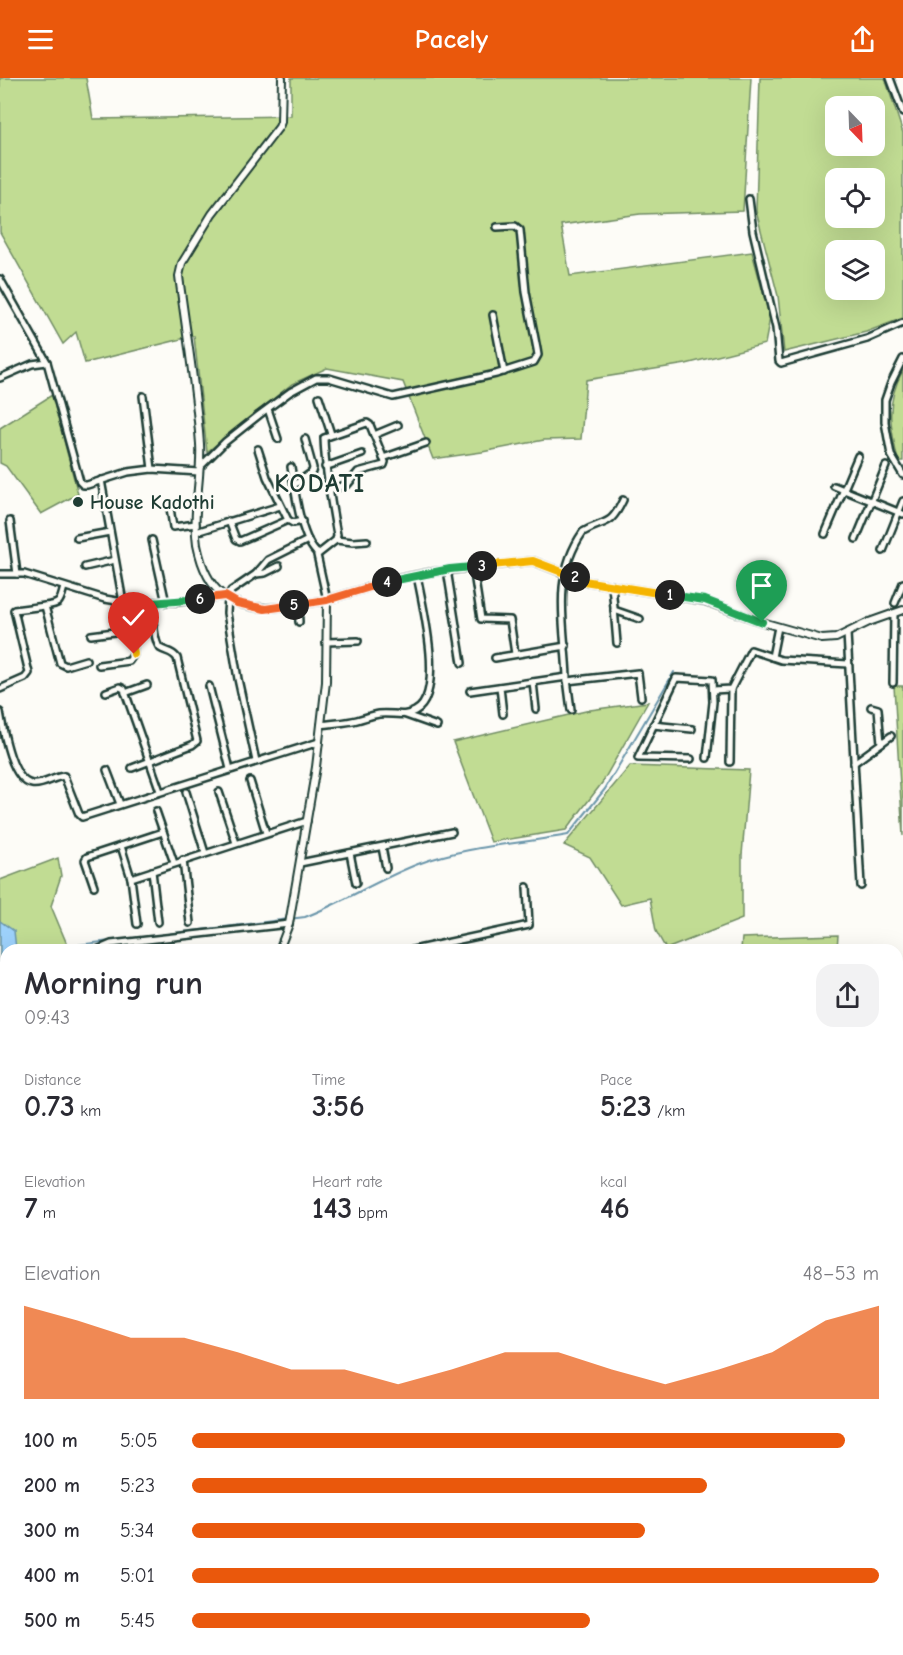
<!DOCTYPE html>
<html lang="en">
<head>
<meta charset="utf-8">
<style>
	:root { --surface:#fff; --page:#f2f2f3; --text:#2b2b33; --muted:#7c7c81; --accent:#ea580c }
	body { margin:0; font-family:"Comic Neue",sans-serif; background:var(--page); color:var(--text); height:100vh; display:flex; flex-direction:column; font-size:22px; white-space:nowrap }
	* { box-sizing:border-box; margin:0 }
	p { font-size:20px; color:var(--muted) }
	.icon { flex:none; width:33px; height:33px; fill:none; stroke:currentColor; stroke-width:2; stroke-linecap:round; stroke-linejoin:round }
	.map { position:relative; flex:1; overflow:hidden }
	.panel { position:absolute; left:0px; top:866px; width:903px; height:712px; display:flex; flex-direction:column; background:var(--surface); border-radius:18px 18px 0 0; box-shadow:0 6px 24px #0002 }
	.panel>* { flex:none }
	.needle { width:39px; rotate:157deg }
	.buttons { position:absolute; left:825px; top:18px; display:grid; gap:12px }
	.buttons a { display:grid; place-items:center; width:60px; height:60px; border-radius:12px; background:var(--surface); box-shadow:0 6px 24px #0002; font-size:30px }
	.pin { position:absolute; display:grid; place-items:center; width:51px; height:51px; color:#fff; margin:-62px -26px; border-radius:50% 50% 50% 0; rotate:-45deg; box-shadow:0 0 6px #0007 }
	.pin .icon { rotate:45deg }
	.km { position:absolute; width:30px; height:30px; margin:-15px; border-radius:50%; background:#222; color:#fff; font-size:16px; line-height:30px; text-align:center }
	.round { display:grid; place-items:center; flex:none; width:63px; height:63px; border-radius:18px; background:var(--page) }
	.head { display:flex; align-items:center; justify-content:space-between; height:102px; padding:0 24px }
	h1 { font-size:33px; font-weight:700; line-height:45px }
	.figures { display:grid; grid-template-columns:repeat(3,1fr); gap:9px; height:102px; padding:6px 24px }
	.figures div { display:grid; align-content:center }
	.figures b { font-size:30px; font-weight:700 }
	.figures small { font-size:16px; font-weight:400 }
	.figures p { font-size:16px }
	.chart { height:168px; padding:12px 24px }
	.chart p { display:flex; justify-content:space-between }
	.chart svg { width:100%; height:108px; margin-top:6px; fill:var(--accent); opacity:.7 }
	ul { padding:0 24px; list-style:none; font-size:20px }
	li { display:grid; grid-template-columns:96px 72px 1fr; align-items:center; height:45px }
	li i { height:15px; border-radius:8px; background:var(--accent) }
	header { display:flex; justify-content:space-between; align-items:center; height:78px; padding:0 24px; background:var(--accent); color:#fff; font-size:27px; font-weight:700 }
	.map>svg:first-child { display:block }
	.built { fill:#f3ebd9 }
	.green { fill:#c1dc93; stroke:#708c64; stroke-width:1.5; fill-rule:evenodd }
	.water { fill:#9dd1fb; stroke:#6b96ab; stroke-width:1.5 }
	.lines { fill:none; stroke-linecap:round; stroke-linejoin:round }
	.stream { stroke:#6b96ab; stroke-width:2 }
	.minor-casing { stroke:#1f3d34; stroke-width:10 }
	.tertiary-casing { stroke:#1f3d34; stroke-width:10 }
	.primary-casing { stroke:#1f3d34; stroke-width:13 }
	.minor { stroke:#fdfcf7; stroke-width:5 }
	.tertiary { stroke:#fdfcf7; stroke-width:6 }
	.primary { stroke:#fdfcf7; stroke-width:8 }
	.split-1-casing { stroke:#fff; stroke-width:12 }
	.split-2-casing { stroke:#fff; stroke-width:12 }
	.split-3-casing { stroke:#fff; stroke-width:12 }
	.split-4-casing { stroke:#fff; stroke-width:12 }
	.split-5-casing { stroke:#fff; stroke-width:12 }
	.split-6-casing { stroke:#fff; stroke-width:12 }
	.split-7-casing { stroke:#fff; stroke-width:12 }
	.split-8-casing { stroke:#fff; stroke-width:12 }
	.split-1 { stroke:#22a559; stroke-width:8 }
	.split-2 { stroke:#f5b400; stroke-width:8 }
	.split-3 { stroke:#f5b400; stroke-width:8 }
	.split-4 { stroke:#22a559; stroke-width:8 }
	.split-5 { stroke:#f0652b; stroke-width:8 }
	.split-6 { stroke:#f0652b; stroke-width:8 }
	.split-7 { stroke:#22a559; stroke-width:8 }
	.split-8 { stroke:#f5b400; stroke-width:8 }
	.poi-dot { fill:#1f3d34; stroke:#fdfcf7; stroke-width:2 }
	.labels { text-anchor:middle; stroke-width:5; stroke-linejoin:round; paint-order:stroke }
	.poi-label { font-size:20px; font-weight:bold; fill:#1f3d34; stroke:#fdfcf7; text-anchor:start }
	.district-label { font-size:26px; font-weight:bold; letter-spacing:1.5px; fill:#1f3d34; stroke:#fdfcf7 }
</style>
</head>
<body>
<header><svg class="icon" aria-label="menu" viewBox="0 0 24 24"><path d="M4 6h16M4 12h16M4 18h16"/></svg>Pacely<svg class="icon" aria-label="share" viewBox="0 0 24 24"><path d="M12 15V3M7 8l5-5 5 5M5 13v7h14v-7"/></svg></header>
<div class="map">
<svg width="903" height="1577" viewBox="0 0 903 1577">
	<rect width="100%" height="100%" fill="#fdfcf7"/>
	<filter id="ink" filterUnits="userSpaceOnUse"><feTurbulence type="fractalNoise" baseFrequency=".0167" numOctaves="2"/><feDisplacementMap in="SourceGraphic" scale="12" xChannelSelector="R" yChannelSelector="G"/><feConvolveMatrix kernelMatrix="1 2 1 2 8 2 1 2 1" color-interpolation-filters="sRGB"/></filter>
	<g filter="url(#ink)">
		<g class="built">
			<path d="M903,1043V1449L897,1450V1075Z"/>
			<path d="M726,1572H870L873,1577H726Z"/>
		</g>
		<g class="green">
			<path d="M0,0H86L93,41L291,38V0H751L743,133L640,136L561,147L570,198L752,174L770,240L765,266L686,286L586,302L581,361L544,362L482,374L433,381L403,304L327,290L292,306L207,374L194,258L85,285L76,254L63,266L0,154Z"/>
			<path d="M760,0H885L903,55V240L866,254L784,274L778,218L756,133ZM836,28H874V68H836ZM836,100H874V140H836ZM836,172H874V212H836Z"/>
			<path d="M903,292V383H898C890,347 885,326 903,292Z"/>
			<path d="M52,317L78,416L41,436L6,388L0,385V350Z"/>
			<path d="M894,608H903V758Z"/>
			<path d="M648,624L602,705L566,752L491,764L453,664L590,632Z"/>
			<path d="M630,688L749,692L742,777V841L666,871L656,853L650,820L621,827L590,779L564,767Z"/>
			<path d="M58,780L61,798L51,828L69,871L6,872V920L0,924V802Z"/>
			<path d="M838,857L837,871H741L742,860Z"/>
			<path d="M0,955L6,961V1045L0,1048Z"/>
			<path d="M6,1076V1129L0,1130V1079Z"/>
			<path d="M6,1199V1399L0,1400V1201Z"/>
			<path d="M0,1493L6,1494V1548H0Z"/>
			<path d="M30,1572H178L180,1577H30Z"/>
			<rect x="750" y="1572" width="47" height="5"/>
		</g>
		<path class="water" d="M0,843L14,853L16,871L6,872V895L0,903Z"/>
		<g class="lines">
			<g class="stream">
				<path d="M37,872L305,839C344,824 379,801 418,786C466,768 518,766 568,757L605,711L674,594"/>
				<path d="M0,990L6,999"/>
				<path d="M0,1138L6,1133"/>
				<path d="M0,1299L6,1314"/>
				<path d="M138,1572V1577"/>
			</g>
			<g class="minor-casing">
				<g id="minor">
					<path d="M890,0L903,35"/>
					<path d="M749,121L753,153L776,250L779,283L781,285L867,261L903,245"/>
					<path d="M0,201L47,284L80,404L83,407H87L128,394L152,391L199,394"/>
					<path d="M493,237L504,294"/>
					<path d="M903,281L891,305L885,322V344L891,377L903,397"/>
					<path d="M0,300L32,286L47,284"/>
					<path d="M143,318L152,391"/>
					<path d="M319,319L331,356"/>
					<path d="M268,331L278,361"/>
					<path d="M374,357L398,347"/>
					<path d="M258,371L267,399L288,442L293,445L302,443"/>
					<path d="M383,380L426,365"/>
					<path d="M200,389L225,364L259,337L290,314L316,300H329L393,319L496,296L534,284L538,277L537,271L526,214L520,152L515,148L497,149"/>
					<path d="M291,389C295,412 300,461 318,476"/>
					<path d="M325,389L362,376"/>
					<path d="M101,402L123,524"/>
					<path d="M294,407L312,394L313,390L305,361"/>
					<path d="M834,408L903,436"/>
					<path d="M170,430L173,449L196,446"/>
					<path d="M10,443L17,496"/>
					<path d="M229,443L236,461L240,463L288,442"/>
					<path d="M196,454L280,428"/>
					<path d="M825,456L858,378"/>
					<path d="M77,460L110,454"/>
					<path d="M856,461L886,388"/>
					<path d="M152,462L166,525"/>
					<path d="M336,462L353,464L367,463"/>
					<path d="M883,473L903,423"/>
					<path d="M85,489L115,482"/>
					<path d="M473,489L481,541L510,542L515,576"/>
					<path d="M450,491L448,498L462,585"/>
					<path d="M0,496H24L105,521L123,524H177L225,518"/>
					<path d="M256,496L265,495L279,488"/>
					<path d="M612,507L617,565"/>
					<path d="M64,509C60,524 61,526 45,528L60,585L66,588L86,582"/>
					<path d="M327,522L317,477L336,462L337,457C331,425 325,392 324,360L367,345L370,347L385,384L384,387L358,394L348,406L329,412"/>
					<path d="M895,525L903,505"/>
					<path d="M298,526L299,544"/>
					<path d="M614,532L640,541"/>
					<path d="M847,555L861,808"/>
					<path d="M91,557L130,552"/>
					<path d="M326,564L358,563"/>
					<path d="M772,579L778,549"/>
					<path d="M495,580L566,568"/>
					<path d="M99,587L129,583L134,576L128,524"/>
					<path d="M567,601L571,632"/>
					<path d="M567,603L638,595L641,619"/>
					<path d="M533,604L536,631"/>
					<path d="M893,605L894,535"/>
					<path d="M209,608L230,691"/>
					<path d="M500,609L503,636"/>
					<path d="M0,611L25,600L29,595L14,532L45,528"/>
					<path d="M713,612L731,611L751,572L781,582L848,586"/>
					<path d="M470,613L567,599C565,547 551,500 583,454C605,441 610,450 623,422"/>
					<path d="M106,614L120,609L124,611L160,713"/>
					<path d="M125,615L147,607"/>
					<path d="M871,629L878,631L881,665"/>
					<path d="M0,634C3,651 11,703 32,706C43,708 53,699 64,698L79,736L82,739L319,664"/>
					<path d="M406,637L437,648"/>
					<path d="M321,647C333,645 346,645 357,642C365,640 372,637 379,636C392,634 403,640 415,633C446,617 422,526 417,497"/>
					<path d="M653,647L692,651"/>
					<path d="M691,681L638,680L676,600L712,602L713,624L707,680"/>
					<path d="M256,683L238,601L227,535L228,520L231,513L256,496L268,482L308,462"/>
					<path d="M730,684L731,611"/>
					<path d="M854,685L891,658"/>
					<path d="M132,690L192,667L197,663L177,580C172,573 166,574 160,570C154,565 152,534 151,525"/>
					<path d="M107,692L120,726"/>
					<path d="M250,703L266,755"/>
					<path d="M186,714L205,775"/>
					<path d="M219,714L236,765"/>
					<path d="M156,733L174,785"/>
					<path d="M121,768L131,800"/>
					<path d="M382,769L386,790"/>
					<path d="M350,775L356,805"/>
					<path d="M183,782L190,845"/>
					<path d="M300,785L452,754"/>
					<path d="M152,793L158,844"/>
					<path d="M94,808L85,782L87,779L163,754"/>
					<path d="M137,846L131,800L307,743"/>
					<path d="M97,872L111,866L289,846"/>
					<path d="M413,872L529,847L527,809"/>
					<path d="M0,932L6,929"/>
					<path d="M897,1056L903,1027"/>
					<path d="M245,1572L246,1577"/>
					<path d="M334,1572L335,1577"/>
					<path d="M438,1572L439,1577"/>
					<path d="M266,1577L283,1572"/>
				</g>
			</g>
			<g class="tertiary-casing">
				<g id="tertiary">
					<path d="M327,522L393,502L432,494L533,483L584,503L705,523L762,544L822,561L836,560L869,544L903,532"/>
					<path d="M279,872L289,846L316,689L326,604L327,522C294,527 254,539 224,518C208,506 201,487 197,467C192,433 202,400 200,366C196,310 186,254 179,198L182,185L212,136L279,49L281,44L282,0"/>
					<path d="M284,1572L285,1577"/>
				</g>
			</g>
			<g class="primary-casing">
				<g id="primary">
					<path d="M897,1466H903"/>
					<path d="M897,1477L903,1476"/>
					<path d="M0,1478L6,1479"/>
					<path d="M0,1489H6"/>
				</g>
			</g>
			<use href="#minor" class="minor"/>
			<use href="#tertiary" class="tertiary"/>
			<use href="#primary" class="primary"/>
		</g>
	</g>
	<g class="lines" filter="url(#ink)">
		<g class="split-1-casing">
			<path id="split-1" d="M670,517L705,522L762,544"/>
		</g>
		<g class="split-2-casing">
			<path id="split-2" d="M575,499L584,503L670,517"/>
		</g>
		<g class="split-3-casing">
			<path id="split-3" d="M482,488L533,483L575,499"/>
		</g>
		<g class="split-4-casing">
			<path id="split-4" d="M387,504L450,491L482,488"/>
		</g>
		<g class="split-5-casing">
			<path id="split-5" d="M294,527L327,522L387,504"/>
		</g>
		<g class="split-6-casing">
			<path id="split-6" d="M200,521L225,518L237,525L265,531L294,527"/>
		</g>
		<g class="split-7-casing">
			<path id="split-7" d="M130,549L128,524L151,525L200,521"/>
		</g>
		<g class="split-8-casing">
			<path id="split-8" d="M130,549L134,576"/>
		</g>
		<use href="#split-1" class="split-1"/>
		<use href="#split-2" class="split-2"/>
		<use href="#split-3" class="split-3"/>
		<use href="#split-4" class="split-4"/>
		<use href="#split-5" class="split-5"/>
		<use href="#split-6" class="split-6"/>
		<use href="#split-7" class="split-7"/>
		<use href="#split-8" class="split-8"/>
	</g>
	<circle class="poi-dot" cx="78" cy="424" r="6"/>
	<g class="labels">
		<g class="poi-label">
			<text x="90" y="431">House Kadothi</text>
		</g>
		<g class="district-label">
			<text x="320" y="414">KODATI</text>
		</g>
	</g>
</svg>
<div class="buttons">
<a><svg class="needle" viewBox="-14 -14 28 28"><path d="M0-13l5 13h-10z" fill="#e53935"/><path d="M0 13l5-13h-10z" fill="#7c7c81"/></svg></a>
<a><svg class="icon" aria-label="locate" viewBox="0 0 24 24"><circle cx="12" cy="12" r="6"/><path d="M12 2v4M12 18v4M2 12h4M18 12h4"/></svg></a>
<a><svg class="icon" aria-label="layers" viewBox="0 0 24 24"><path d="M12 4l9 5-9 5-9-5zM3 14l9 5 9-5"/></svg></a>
</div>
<div class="pin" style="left:762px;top:544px;background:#1e9e55"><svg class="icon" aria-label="arrive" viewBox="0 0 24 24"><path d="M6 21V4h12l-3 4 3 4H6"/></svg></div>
<div class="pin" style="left:134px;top:576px;background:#d93025"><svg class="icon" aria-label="check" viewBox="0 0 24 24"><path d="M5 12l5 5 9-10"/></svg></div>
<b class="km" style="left:670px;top:517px">1</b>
<b class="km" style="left:575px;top:499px">2</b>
<b class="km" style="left:482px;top:488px">3</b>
<b class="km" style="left:387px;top:504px">4</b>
<b class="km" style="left:294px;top:527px">5</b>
<b class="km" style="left:200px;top:521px">6</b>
<section class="panel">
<div class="head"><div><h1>Morning run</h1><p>09:43</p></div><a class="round"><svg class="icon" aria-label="share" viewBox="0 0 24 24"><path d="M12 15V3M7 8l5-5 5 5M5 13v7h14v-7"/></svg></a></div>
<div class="figures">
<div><p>Distance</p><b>0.73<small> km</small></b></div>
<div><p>Time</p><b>3:56</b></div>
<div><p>Pace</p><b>5:23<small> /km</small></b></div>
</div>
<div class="figures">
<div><p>Elevation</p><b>7<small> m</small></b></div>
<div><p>Heart rate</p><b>143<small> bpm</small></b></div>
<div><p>kcal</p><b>46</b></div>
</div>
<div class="chart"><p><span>Elevation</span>48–53 m</p>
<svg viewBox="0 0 160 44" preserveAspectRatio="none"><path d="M0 44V6L10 12L20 19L30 19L40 25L50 32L60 32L70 38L80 32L90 25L100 25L110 32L120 38L130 32L140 25L150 12L160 6V44z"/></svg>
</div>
<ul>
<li><b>100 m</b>5:05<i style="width:95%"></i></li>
<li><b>200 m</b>5:23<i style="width:75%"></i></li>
<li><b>300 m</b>5:34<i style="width:66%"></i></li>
<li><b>400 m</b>5:01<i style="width:100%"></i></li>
<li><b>500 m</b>5:45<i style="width:58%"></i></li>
</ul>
</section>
</div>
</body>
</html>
